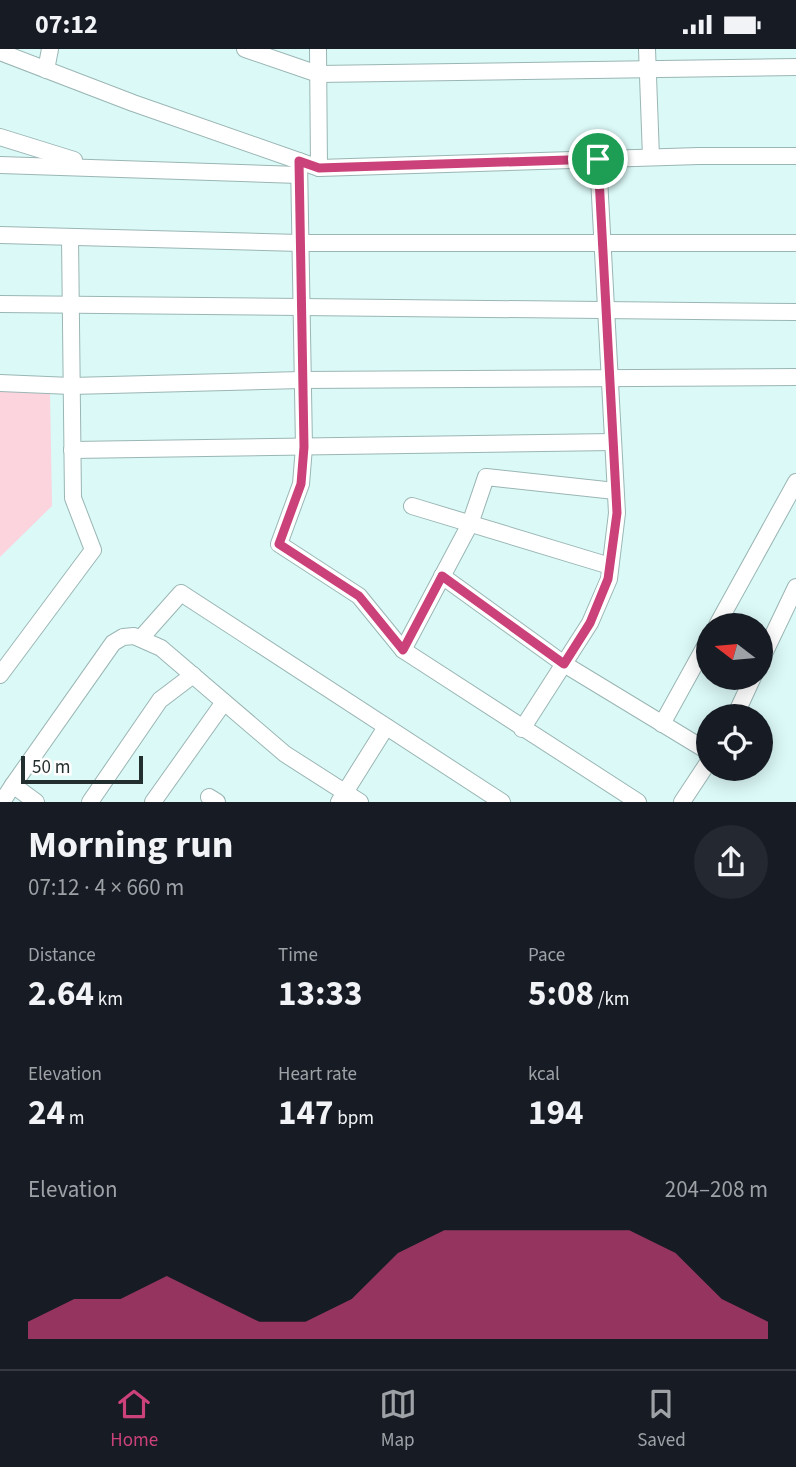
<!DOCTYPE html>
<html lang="en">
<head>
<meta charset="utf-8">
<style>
	:root { --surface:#171b24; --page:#242831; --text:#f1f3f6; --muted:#9ea1a6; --line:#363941; --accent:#cb4179 }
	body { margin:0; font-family:"Source Sans 3",sans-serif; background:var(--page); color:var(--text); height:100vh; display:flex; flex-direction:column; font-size:26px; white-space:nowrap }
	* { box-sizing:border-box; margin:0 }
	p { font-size:23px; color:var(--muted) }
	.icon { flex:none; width:38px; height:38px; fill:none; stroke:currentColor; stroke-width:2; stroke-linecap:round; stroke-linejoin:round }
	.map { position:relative; height:753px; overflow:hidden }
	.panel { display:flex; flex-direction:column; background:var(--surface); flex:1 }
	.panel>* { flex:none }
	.needle { width:46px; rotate:286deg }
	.buttons { position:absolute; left:696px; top:564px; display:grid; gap:14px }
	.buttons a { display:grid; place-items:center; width:77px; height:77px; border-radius:50%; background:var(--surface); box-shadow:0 4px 18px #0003; font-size:35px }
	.scale { position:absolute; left:21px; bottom:18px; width:122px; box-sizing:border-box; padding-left:7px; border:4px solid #232f2e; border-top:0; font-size:19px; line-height:24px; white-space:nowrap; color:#232f2e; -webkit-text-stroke:5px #fff; paint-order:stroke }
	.pin { position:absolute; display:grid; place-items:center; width:60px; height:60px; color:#fff; margin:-30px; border:4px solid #fff; border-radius:50%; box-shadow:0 2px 7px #0007 }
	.round { display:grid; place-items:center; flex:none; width:74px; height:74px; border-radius:37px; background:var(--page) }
	.overview { display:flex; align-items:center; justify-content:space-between; height:119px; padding:0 28px }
	h1 { font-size:38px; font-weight:700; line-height:52px }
	.metrics { display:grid; grid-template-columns:repeat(3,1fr); gap:10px; height:119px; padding:7px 28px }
	.metrics div { display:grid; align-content:center }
	.metrics b { font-size:35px; font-weight:700 }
	.metrics small { font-size:19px; font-weight:400 }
	.metrics p { font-size:19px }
	.chart { height:196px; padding:14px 28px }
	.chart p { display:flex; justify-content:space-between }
	.chart svg { width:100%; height:126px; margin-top:7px; fill:var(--accent); opacity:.7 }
	.status { display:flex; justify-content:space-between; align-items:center; height:49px; padding:0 35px; background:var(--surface); direction:ltr }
	.status svg { height:19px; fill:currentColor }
	.tabs { display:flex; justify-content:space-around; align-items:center; height:98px; border-top:2px solid var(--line); background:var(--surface); font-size:19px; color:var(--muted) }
	.tabs a { display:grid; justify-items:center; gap:4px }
	.tabs .current { color:var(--accent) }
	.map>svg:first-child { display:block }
	.green { fill:#fbd4de }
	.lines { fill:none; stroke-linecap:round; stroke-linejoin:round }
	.minor-casing { stroke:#9ab6b4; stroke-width:18 }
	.minor { stroke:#fff; stroke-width:16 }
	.route-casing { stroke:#fff; stroke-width:14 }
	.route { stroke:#cb4179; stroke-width:9 }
</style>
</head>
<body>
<div class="status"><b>07:12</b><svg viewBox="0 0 49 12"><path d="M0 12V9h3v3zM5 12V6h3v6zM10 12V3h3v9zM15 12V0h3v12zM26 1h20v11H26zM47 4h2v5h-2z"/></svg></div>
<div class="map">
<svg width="796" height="753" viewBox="0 0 796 753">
	<rect width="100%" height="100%" fill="#dbf9f7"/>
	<path class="green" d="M0,342L50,344L52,457L0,508Z"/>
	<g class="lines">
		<g class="minor-casing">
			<g id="minor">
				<path d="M245,0L318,25L796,18"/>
				<path d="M318,0L319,119"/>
				<path d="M647,0L651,108"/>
				<path d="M0,3L133,54L319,119L699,107H796"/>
				<path d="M46,21L50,0"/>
				<path d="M0,88L74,111"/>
				<path d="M299,112L304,398L301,435L279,495L359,547L403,601L638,753"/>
				<path d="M0,116L299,126"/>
				<path d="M0,186L300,194H796"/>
				<path d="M0,255L796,263"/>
				<path d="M0,334L71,337L301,331L796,328"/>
				<path d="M72,401L613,393"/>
				<path d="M412,457L610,517"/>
				<path d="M442,527L564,615L709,703"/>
				<path d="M717,576L796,433"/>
				<path d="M141,589L181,544L502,753"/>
				<path d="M403,601L470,475L486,428L615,442"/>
				<path d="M761,611L796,538"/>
				<path d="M0,626L93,501L73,449L70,188"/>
				<path d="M735,667L753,628"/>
				<path d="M662,675L709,590"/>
				<path d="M522,680L590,574L609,530L617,464L598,110"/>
				<path d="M13,736L113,594L123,588L134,587L161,599L285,705L360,753"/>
				<path d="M209,748L217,753"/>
				<path d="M2,753L13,736L36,753"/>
				<path d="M90,753L160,651L193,626"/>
				<path d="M153,753L224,653"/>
				<path d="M339,753L386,678"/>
				<path d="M682,753L709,712"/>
			</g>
		</g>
		<use href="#minor" class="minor"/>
	</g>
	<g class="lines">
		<g class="route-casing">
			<path id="route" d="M598,110L617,464L608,530L590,574L564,615L442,527L403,601L359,547L279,495L301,435L304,398L299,112L319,119Z"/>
		</g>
		<use href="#route" class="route"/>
	</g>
</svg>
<div class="buttons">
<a><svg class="needle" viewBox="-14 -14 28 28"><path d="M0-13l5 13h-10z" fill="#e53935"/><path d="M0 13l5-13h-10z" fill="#9ea1a6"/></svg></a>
<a><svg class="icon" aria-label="locate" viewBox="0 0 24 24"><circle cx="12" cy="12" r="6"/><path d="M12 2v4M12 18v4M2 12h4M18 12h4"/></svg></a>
</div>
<div class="scale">50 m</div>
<div class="pin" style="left:598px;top:110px;background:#1e9e55"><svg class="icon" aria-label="arrive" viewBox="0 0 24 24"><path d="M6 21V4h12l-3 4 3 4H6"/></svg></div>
</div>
<section class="panel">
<div class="overview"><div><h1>Morning run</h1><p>07:12 · 4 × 660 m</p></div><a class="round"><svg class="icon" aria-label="share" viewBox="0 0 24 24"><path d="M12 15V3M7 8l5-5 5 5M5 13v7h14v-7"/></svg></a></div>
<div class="metrics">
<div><p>Distance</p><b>2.64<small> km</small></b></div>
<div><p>Time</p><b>13:33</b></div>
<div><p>Pace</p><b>5:08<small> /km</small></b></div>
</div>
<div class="metrics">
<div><p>Elevation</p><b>24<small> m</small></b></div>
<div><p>Heart rate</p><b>147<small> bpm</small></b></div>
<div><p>kcal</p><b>194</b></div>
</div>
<div class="chart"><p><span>Elevation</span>204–208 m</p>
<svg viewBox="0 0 160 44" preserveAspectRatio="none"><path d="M0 44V38L10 30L20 30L30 22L40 30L50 38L60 38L70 30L80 14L90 6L100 6L110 6L120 6L130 6L140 14L150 30L160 38V44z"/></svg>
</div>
</section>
<nav class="tabs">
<a class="current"><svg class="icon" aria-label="home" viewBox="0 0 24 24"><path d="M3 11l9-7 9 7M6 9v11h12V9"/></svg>Home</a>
<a><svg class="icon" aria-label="map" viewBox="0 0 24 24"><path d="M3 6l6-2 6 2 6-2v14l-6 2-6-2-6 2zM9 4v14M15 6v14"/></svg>Map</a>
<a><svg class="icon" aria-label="saved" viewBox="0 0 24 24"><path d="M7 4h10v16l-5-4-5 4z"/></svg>Saved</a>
</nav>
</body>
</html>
